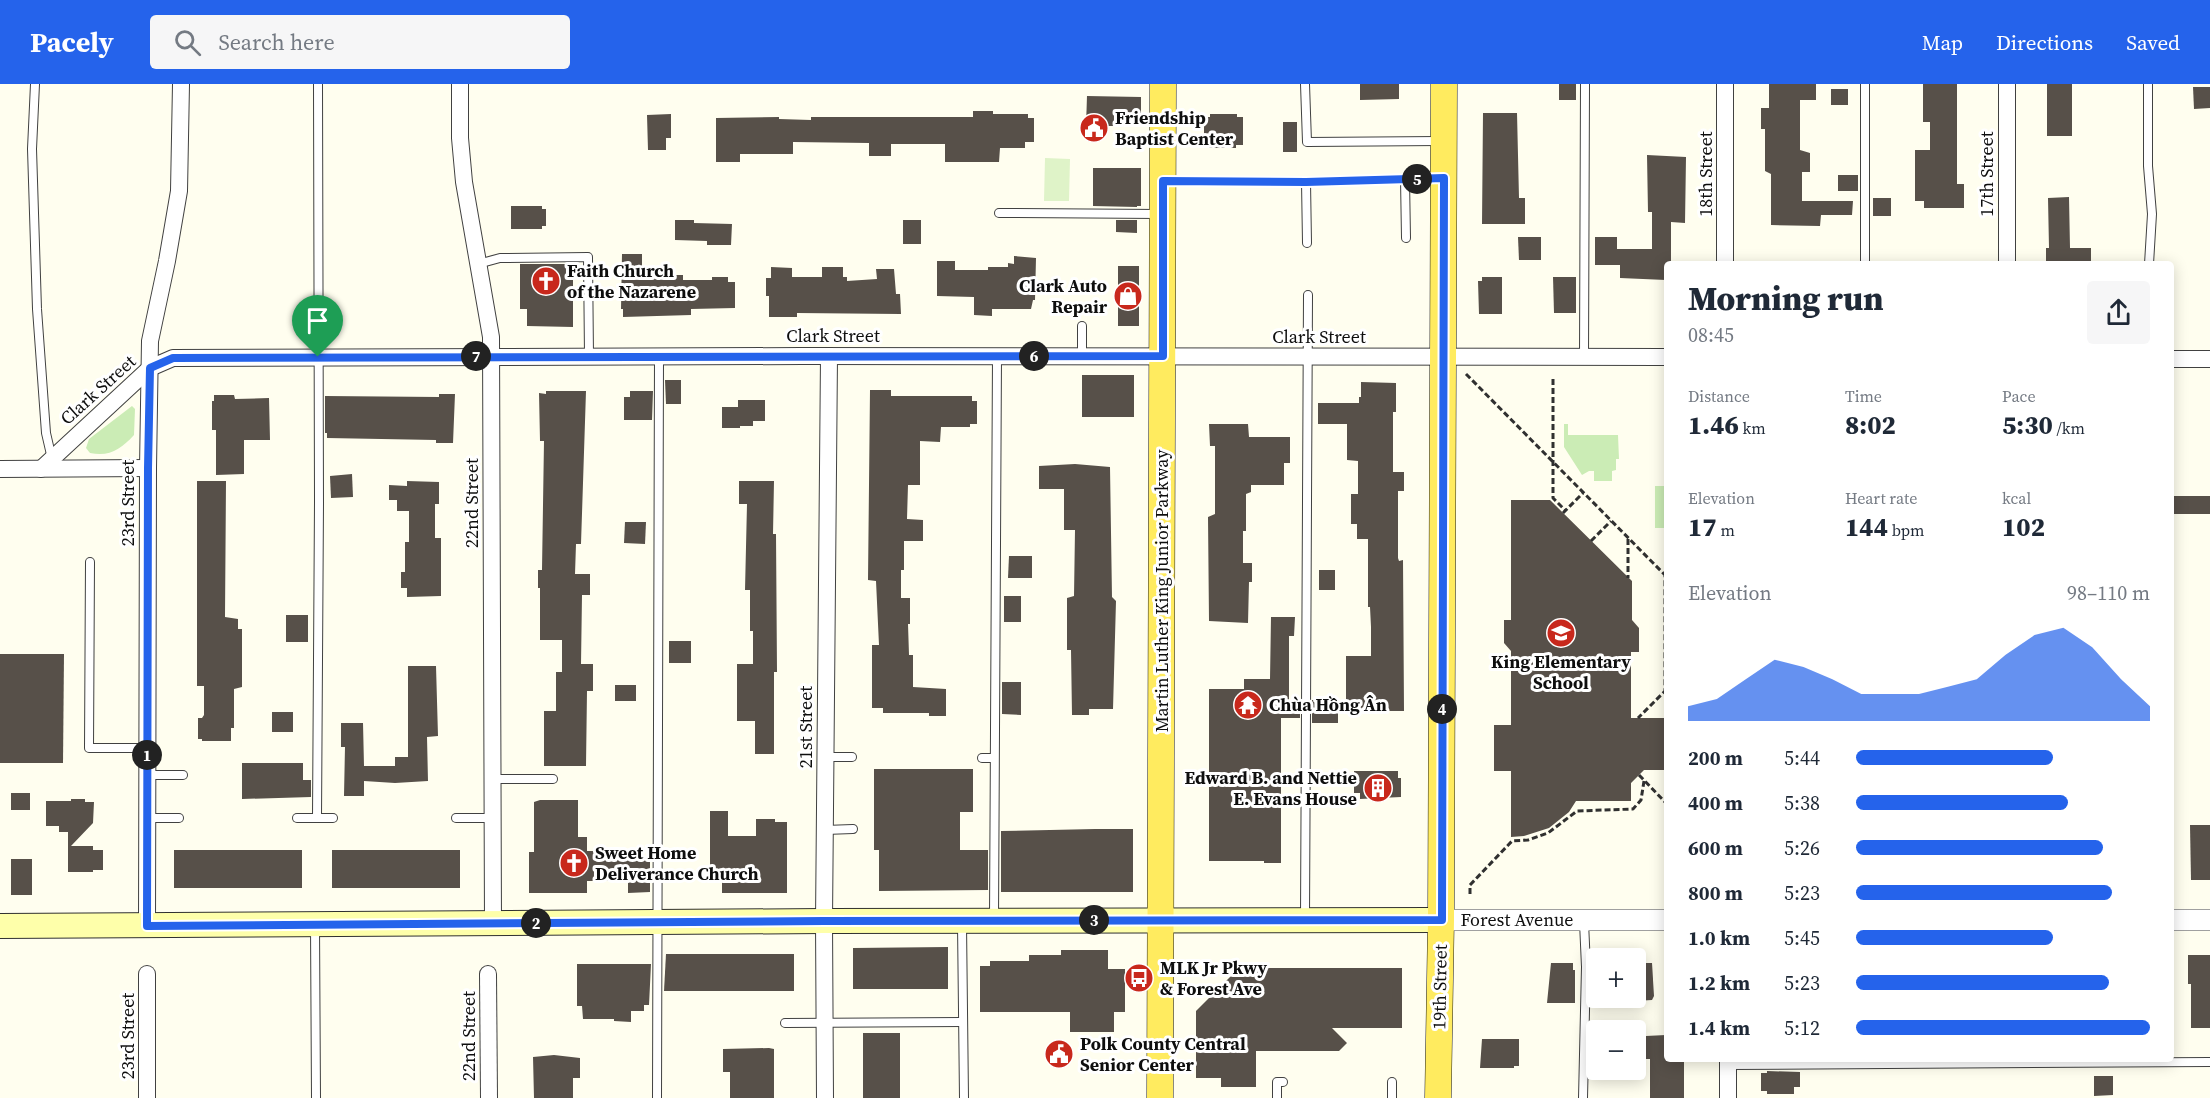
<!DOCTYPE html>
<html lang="en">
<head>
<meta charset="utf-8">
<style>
	:root { --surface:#fff; --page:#f6f6f7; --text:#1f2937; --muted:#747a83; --accent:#2563eb }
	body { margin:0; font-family:"Source Serif 4",serif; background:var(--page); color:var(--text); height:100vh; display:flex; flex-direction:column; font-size:22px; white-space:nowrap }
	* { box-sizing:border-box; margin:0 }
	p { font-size:20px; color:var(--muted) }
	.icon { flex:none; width:33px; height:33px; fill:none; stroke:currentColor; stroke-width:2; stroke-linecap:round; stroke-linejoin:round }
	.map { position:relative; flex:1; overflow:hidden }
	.panel { position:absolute; left:1664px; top:177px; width:510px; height:801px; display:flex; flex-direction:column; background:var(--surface); border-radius:6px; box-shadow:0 3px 15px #0003 }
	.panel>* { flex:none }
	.tools { position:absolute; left:1586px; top:864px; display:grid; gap:12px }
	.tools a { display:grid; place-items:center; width:60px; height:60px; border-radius:6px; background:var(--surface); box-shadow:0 3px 15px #0003; font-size:30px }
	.pin { position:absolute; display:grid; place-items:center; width:51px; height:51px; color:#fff; margin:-62px -26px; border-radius:50% 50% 50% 0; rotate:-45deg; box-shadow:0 0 6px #0007 }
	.pin .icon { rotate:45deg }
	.km { position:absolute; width:30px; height:30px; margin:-15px; border-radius:50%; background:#222; color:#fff; font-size:16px; line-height:30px; text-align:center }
	.round { display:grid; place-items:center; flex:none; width:63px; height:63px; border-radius:6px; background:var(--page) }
	.headline { display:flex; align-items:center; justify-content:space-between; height:102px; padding:0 24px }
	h1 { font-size:33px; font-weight:800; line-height:45px }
	.figures { display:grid; grid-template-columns:repeat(3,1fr); gap:9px; height:102px; padding:6px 24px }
	.figures div { display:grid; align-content:center }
	.figures b { font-size:26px; font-weight:800 }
	.figures small { font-size:16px; font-weight:400 }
	.figures p { font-size:16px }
	.chart { height:168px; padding:12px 24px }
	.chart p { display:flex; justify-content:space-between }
	.chart svg { width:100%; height:108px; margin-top:6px; fill:var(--accent); opacity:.7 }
	ul { padding:0 24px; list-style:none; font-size:20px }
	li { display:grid; grid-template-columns:96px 72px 1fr; align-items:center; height:45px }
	li i { height:15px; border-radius:8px; background:var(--accent) }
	header { display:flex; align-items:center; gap:36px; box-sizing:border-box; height:84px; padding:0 30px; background:var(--accent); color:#fff }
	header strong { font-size:28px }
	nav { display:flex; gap:33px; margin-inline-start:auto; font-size:21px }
	.search { width:420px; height:54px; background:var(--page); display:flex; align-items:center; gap:15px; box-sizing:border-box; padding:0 21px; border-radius:6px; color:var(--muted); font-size:22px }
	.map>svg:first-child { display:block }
	.green { fill:#cbecb5 }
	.pitch { fill:#dff3c8 }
	.building { fill:#575049 }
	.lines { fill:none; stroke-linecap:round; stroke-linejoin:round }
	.service-casing { stroke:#414141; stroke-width:10 }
	.minor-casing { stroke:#414141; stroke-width:18 }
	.tertiary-casing { stroke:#414141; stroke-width:22 }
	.secondary-casing { stroke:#303030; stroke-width:26 }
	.primary-casing { stroke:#1f1f1f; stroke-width:27 }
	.path { stroke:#303030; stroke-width:3; stroke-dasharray:6 3; stroke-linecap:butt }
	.service { stroke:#fff; stroke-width:8 }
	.minor { stroke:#fff; stroke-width:16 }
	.tertiary { stroke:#fff; stroke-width:21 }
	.secondary { stroke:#feffaa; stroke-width:24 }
	.primary { stroke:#ffeb5f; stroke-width:26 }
	.route-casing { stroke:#fff; stroke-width:12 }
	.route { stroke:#2563eb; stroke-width:8 }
	.labels { text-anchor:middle; stroke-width:6; stroke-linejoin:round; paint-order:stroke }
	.poi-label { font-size:18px; font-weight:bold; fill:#0e0e0e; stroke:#fff; text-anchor:start }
	.street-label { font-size:18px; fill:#0e0e0e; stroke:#fff }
</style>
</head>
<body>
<header>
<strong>Pacely</strong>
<div class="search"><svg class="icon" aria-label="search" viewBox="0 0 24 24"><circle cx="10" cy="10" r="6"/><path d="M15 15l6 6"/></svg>Search here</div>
<nav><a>Map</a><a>Directions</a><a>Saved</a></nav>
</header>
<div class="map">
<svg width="2210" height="1014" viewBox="0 0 2210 1014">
	<rect width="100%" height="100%" fill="#fffeef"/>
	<g class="green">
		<path d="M132,322L135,325L134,351C121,365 110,373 90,369L86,364L89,355Z"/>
		<path d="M1564,340H1568V351H1618L1619,375H1616V386L1612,387V397H1594V387H1589L1582,391L1564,363Z"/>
		<rect x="1655" y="402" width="11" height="42"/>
	</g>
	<path class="pitch" d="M1045,74L1070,75L1069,117H1044Z"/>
	<g class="building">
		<path d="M1360,0H1399V15L1360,16Z"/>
		<rect x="1559" y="0" width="17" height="16"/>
		<path d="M1769,0H1816V16H1800V66L1810,69V88H1802V117H1853L1852,131H1821L1820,142L1771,141V90L1765,87V45H1761V24H1769Z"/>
		<path d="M1923,0H1957V100H1964V124H1924V117H1915V66H1930V38H1923Z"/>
		<rect x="2047" y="0" width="25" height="52"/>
		<path d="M2193,3H2210V24L2194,25Z"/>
		<rect x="1831" y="5" width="17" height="16"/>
		<path d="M1087,12L1141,13V42H1086Z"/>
		<path d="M973,27H993V30H1028V34H1034V58H1025V64H1000L999,78H945V60H891V72H869V59L793,58V70H740V78H716V34L779,33V35L811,36V33H973Z"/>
		<path d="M1483,29H1517L1519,114H1525V140H1482Z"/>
		<path d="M671,30V54H666V66H648L647,31Z"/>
		<path d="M1210,30H1237V33H1243V61H1236V64H1209V61H1204V33H1210Z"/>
		<rect x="1283" y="38" width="14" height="30"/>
		<path d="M1647,71L1686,73L1685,139L1671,138V180H1666V196L1620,194V181H1595V153H1617V165H1652V128H1648Z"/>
		<path d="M1093,84H1141V122H1137V123L1093,122Z"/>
		<rect x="1838" y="91" width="20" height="16"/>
		<path d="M2069,113L2070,164H2091V180H2046V164H2049L2048,114Z"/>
		<rect x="1873" y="114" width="18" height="18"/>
		<path d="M511,122H542V125H546V142H542V145H511Z"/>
		<path d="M675,136H694V139L732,140L731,161H707V157L675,156Z"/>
		<rect x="903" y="136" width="18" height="24"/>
		<path d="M1116,136H1137V149L1116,148Z"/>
		<path d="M1518,153H1541V176H1519Z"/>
		<path d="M622,170H642V182H647V191H683V196H712V193H728V198H735V224L691,225V231L623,233V225H621Z"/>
		<path d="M1014,172L1036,174L1035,216H1033L1031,225H992V232L974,231V213L937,212V177H955V186H988V183H1008V179L1014,180Z"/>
		<path d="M520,180H573V243L527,242V225H520Z"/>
		<rect x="1118" y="182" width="21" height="60"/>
		<path d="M771,183L792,184V193H822V183H843V193H847V197L877,195L876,185H894L896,210H900L901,230L797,229V233H769V212H766V194H771Z"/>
		<path d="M1482,193H1502V230H1479L1478,197H1482Z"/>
		<path d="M1553,193H1576V229H1554Z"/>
		<rect x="1082" y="291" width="52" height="42"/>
		<path d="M665,296H681V320H666Z"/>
		<path d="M1361,298L1396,299V328H1393V388H1404V407H1398V474L1399,477L1403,476L1404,627H1346V572H1371V543L1370,523H1368V455H1357V440H1351V410H1358V377L1347,376V340H1318V319H1359V313H1361Z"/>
		<path d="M870,306H891V312H972V317H977V340H970V343H941L940,358L920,357V401H908L907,435L923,436V457H904V486H901V514H910V540H908L909,571H913V603L946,605V632H929V629H883V624H872V561H879L876,497L868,496Z"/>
		<path d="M546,307H586L581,460H576L575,490H590V511H582L581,580H593V607H587L586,682H544V627H556V588H562V556H540V504H538V486H542L544,357H540L539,309L546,310Z"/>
		<path d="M630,307H653L652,336H624V313H630Z"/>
		<path d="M439,310H455L453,359H436V356L327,354V349H325V312L439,313Z"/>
		<path d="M214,311H234L235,315L269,314L270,356H244V390L216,391V346H212V317H214Z"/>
		<path d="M738,316H765V337H753V342H740V344H722V323H738Z"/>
		<path d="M1209,340H1248L1249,353H1290V379H1284V401H1251V408L1246,410V447H1243V479H1252V498H1249L1248,539L1209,537L1208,433L1215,430V362H1210Z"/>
		<path d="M1075,380L1110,383L1112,513L1116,517L1113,625H1089V631H1072L1071,566H1067V514L1074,512L1075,446H1064V405H1039V382Z"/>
		<path d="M352,390L353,413L331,414L330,392Z"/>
		<path d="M197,397H226L225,533L238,535V545H242V603L234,605V644H231V657H202V655H198V634H202L204,631V602H197Z"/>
		<path d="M407,397L439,398V420H435V454H441V512L407,513V504H401V488H405V458H409V427H397V416H389V401L407,402Z"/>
		<path d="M739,397H774L773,450H776L777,588H774V670H755V637H737V580H753V547H750V506H745L747,420H739Z"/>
		<rect x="2170" y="412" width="40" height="18"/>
		<path d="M1511,416H1550L1632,497V536L1639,544V568H1631V634H1666V686H1644L1631,699V717H1576L1569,728L1549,744L1524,752L1511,753V687H1494V641H1511V567L1504,559V536H1511Z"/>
		<path d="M625,438H646L645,460L624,459Z"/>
		<path d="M1009,472H1032V494H1008Z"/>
		<rect x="1319" y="486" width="16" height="20"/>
		<rect x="1004" y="512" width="17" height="26"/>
		<rect x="286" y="531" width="22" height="27"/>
		<path d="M1271,533H1295L1294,552H1289V617H1300V634H1281V779H1264V777H1209V605H1244V595H1270Z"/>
		<rect x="669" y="557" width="22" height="22"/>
		<path d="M0,570H64L63,679H0Z"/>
		<path d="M408,582H436L438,652L427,653L428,697L395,699L364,697V712H344L345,663H341V639H363L364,682H395V673H408Z"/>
		<path d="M1002,598H1021V631L1002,630Z"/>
		<rect x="615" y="601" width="21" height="16"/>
		<rect x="1312" y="616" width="26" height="23"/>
		<rect x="272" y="628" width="21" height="20"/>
		<path d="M242,679H303V696H311V713L242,715Z"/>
		<path d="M874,685H973V728H960V766H988V806L879,807V766H874Z"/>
		<path d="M1354,687H1398V694H1401V713L1360,715V709H1354Z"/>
		<rect x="11" y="709" width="19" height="17"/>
		<path d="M71,715H85V718H94L93,739L71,762H93V766H103V786H93V788H68V748H59V742H46V717H71Z"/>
		<path d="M540,716H578V753H587V767H609V774H650V808L628,809V797H587V809H529V768H534V718Z"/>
		<path d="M710,727H728V752H756V735H775V738H787V809H722V793H711L710,787Z"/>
		<path d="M2190,741H2210V796H2191Z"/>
		<path d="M1095,745H1133V808H1001V747Z"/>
		<rect x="174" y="766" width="128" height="38"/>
		<rect x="332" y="766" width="128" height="38"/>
		<rect x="11" y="775" width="21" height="36"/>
		<path d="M948,863V905H853V864Z"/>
		<path d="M1061,866H1108V885H1125V928H1114V948H1070V928H980V882H990V877H1029V871H1061Z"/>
		<path d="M666,870H794V907H664Z"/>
		<path d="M2188,871H2210V944H2191V900H2188Z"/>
		<path d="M1551,879H1573V886H1575V919H1547Z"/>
		<path d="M1635,879H1652L1654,912L1652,916L1635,917Z"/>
		<path d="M577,880H651L649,921H644V927H631V938L614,937V935H583L582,922H577Z"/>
		<path d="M1239,884H1402V944H1332L1347,959L1339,967H1256V1003H1221V994H1196V927Z"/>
		<rect x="863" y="949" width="37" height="65"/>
		<path d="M1666,951V975H1684V1014H1650V975H1646V952Z"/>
		<path d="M1482,955H1519V982H1514V984H1480Z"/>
		<path d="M769,964L774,965V1014H730V988H723V965Z"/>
		<path d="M554,971L580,974V994H573V1014H534L533,973Z"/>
		<path d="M1767,987L1800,988V1003H1794V1010H1767V1007H1761V989H1767Z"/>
		<path d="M2094,992H2113V1011L2094,1012Z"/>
	</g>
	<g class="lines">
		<g class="service-casing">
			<g id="service">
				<path d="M35,0L32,65L37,225L46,349L52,375"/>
				<path d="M1305,0L1307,58L1440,57"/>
				<path d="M2148,0V82L2152,130L2149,180"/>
				<path d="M1405,95L1406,154"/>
				<path d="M1167,97L1306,98L1442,94"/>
				<path d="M1306,98L1307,159"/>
				<path d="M999,129L1160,130"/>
				<path d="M478,180L500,174L588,173L589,272"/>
				<path d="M1865,180V0"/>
				<path d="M1082,272V242"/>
				<path d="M1584,273L1585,0"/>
				<path d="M90,478L89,664H147"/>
				<path d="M825,673H852"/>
				<path d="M982,674H994"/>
				<path d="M147,691H183"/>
				<path d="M492,695H553"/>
				<path d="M147,734H179"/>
				<path d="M297,734H333"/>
				<path d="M317,734L319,418L318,0"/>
				<path d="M456,734H493"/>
				<path d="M825,746L853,745"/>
				<path d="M994,835L997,272"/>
				<path d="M1305,835L1308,211"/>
				<path d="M962,840L964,1014"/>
				<path d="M315,841L316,1014"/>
				<path d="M785,939L963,938"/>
				<path d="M1728,981L2210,978"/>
				<path d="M1392,998V1014"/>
				<path d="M657,1014L659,272"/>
				<path d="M1277,1014V998H1283"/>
				<path d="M1583,1014L1586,883L1584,838"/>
			</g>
		</g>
		<g class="minor-casing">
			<g id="minor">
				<path d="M460,0V54L464,98L491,253L493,840"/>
				<path d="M1725,180V0"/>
				<path d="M2007,180V0"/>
				<path d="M2170,275H2210"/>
				<path d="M0,385L148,384"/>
				<path d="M41,385L150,284L173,274L802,272L1666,273"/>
				<path d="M147,841L148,384L150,257L167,177L179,107L181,0"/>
				<path d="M147,890V1014"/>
				<path d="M488,890L489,1014"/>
				<path d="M1728,975V1014"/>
				<path d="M825,1014L824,837L829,272"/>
			</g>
		</g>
		<g class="tertiary-casing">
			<g id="tertiary">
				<path d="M1441,836H1666"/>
				<path d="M2170,836H2210"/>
			</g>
		</g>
		<g class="secondary-casing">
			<path id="secondary" d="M0,842L824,837L1441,836"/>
		</g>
		<g class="primary-casing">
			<g id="primary">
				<path d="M1160,1014L1163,0"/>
				<path d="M1438,1014L1441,836L1444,0"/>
			</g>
		</g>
		<g class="path">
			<path d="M1466,290L1665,491V607L1638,634"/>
			<path d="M1553,295V414L1566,427"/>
			<path d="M1563,429L1583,409"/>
			<path d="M1628,455V494"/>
			<path d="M1591,457L1611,437"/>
			<path d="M1639,691L1666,719"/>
			<path d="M1470,810V801L1512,757L1528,756L1548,749L1577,727L1633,725L1641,716L1644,697"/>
		</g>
		<use href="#service" class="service"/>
		<use href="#minor" class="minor"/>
		<use href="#tertiary" class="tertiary"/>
		<use href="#secondary" class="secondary"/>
		<use href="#primary" class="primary"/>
	</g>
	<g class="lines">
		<g class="route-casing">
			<path id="route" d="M1444,94L1442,836L824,837L147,842L148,384L150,284L173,274L1163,272V97L1306,98Z"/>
		</g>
		<use href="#route" class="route"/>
	</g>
	<defs>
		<g id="civic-disc" transform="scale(1.5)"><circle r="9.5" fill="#c8281c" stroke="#fff"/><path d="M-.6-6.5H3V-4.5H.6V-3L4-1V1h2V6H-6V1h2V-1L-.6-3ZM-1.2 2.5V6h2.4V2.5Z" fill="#fff"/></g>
		<g id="church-disc" transform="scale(1.5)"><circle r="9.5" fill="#c8281c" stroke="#fff"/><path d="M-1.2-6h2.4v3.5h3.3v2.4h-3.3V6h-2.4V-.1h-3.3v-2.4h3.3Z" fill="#fff"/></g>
		<g id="shop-disc" transform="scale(1.5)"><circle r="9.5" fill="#c8281c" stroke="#fff"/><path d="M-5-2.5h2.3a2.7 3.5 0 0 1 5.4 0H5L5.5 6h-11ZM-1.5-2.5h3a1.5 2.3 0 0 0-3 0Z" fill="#fff"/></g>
		<g id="school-disc" transform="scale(1.5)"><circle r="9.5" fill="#c8281c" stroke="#fff"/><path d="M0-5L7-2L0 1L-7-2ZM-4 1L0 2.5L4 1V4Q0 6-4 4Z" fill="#fff"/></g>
		<g id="temple-disc" transform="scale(1.5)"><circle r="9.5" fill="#c8281c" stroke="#fff"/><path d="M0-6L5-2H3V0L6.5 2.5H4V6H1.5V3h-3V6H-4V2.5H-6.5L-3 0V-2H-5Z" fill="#fff"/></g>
		<g id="building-disc" transform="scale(1.5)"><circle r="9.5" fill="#c8281c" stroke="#fff"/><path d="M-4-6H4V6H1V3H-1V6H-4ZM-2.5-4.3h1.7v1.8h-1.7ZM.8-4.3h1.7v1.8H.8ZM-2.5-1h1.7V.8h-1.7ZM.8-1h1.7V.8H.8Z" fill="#fff"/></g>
		<g id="bus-disc" transform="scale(1.5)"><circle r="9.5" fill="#c8281c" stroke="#fff"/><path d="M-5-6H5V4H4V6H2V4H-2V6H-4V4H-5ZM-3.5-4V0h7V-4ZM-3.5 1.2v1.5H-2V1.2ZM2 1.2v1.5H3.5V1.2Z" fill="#fff"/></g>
	</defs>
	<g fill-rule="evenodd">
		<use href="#civic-disc" x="1094" y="44"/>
		<use href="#church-disc" x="546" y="197"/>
		<use href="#shop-disc" x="1128" y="212"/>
		<use href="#school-disc" x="1561" y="549"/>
		<use href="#temple-disc" x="1248" y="621"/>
		<use href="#building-disc" x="1378" y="704"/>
		<use href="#church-disc" x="574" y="779"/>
		<use href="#bus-disc" x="1139" y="894"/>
		<use href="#civic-disc" x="1059" y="970"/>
	</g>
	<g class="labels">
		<g class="poi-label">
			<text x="1115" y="40">Friendship<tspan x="1115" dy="21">Baptist Center</tspan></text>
			<text x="567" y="193">Faith Church<tspan x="567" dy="21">of the Nazarene</tspan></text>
			<text x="1107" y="208" text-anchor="end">Clark Auto<tspan x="1107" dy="21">Repair</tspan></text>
			<text x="1561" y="584" text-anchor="middle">King Elementary<tspan x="1561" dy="21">School</tspan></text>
			<text x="1269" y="627">Chùa Hồng Ân</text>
			<text x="1357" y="700" text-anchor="end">Edward B. and Nettie<tspan x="1357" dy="21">E. Evans House</tspan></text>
			<text x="595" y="775">Sweet Home<tspan x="595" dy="21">Deliverance Church</tspan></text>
			<text x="1160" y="890">MLK Jr Pkwy<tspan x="1160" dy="21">&amp; Forest Ave</tspan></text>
			<text x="1080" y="966">Polk County Central<tspan x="1080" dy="21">Senior Center</tspan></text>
		</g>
		<g class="street-label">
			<text transform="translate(1706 90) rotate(-90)" y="6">18th Street</text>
			<text transform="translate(1987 90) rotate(-90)" y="6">17th Street</text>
			<text x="833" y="258">Clark Street</text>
			<text x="1319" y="259">Clark Street</text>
			<text transform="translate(98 306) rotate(-42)" y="6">Clark Street</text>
			<text transform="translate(128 419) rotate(-90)" y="6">23rd Street</text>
			<text transform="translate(472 419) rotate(-90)" y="6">22nd Street</text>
			<text transform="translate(1162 507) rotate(-90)" y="6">Martin Luther King Junior Parkway</text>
			<text transform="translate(806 643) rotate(-90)" y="6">21st Street</text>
			<text x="1517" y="842">Forest Avenue</text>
			<text transform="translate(1440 903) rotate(-89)" y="6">19th Street</text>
			<text transform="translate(128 952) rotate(-90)" y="6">23rd Street</text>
			<text transform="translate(469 952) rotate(-90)" y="6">22nd Street</text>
		</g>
	</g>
</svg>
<div class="tools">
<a>+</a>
<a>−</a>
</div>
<div class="pin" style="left:318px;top:273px;background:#1e9e55"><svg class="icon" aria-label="arrive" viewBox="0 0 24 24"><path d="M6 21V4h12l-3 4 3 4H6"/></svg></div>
<b class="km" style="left:147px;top:671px">1</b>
<b class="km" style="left:536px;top:839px">2</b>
<b class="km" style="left:1094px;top:836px">3</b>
<b class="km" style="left:1442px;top:625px">4</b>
<b class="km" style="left:1417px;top:95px">5</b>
<b class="km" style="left:1034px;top:272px">6</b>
<b class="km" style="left:476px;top:272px">7</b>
<section class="panel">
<div class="headline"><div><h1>Morning run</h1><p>08:45</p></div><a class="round"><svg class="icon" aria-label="share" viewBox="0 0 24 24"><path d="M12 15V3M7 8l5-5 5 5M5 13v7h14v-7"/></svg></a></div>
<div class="figures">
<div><p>Distance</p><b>1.46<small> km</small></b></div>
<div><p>Time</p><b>8:02</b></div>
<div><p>Pace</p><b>5:30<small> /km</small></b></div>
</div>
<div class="figures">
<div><p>Elevation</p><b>17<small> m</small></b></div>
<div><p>Heart rate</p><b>144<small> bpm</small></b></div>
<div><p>kcal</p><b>102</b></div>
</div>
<div class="chart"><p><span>Elevation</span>98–110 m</p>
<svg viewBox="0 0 160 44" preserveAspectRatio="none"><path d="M0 44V38L10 35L20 27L30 19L40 22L50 27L60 33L70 33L80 33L90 30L100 27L110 17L120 9L130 6L140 14L150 27L160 38V44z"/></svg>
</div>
<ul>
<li><b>200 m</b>5:44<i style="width:67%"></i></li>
<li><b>400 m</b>5:38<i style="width:72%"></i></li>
<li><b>600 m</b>5:26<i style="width:84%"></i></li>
<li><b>800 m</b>5:23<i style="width:87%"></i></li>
<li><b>1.0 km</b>5:45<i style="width:67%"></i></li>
<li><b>1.2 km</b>5:23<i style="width:86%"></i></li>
<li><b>1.4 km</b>5:12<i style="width:100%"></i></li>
</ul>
</section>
</div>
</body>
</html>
